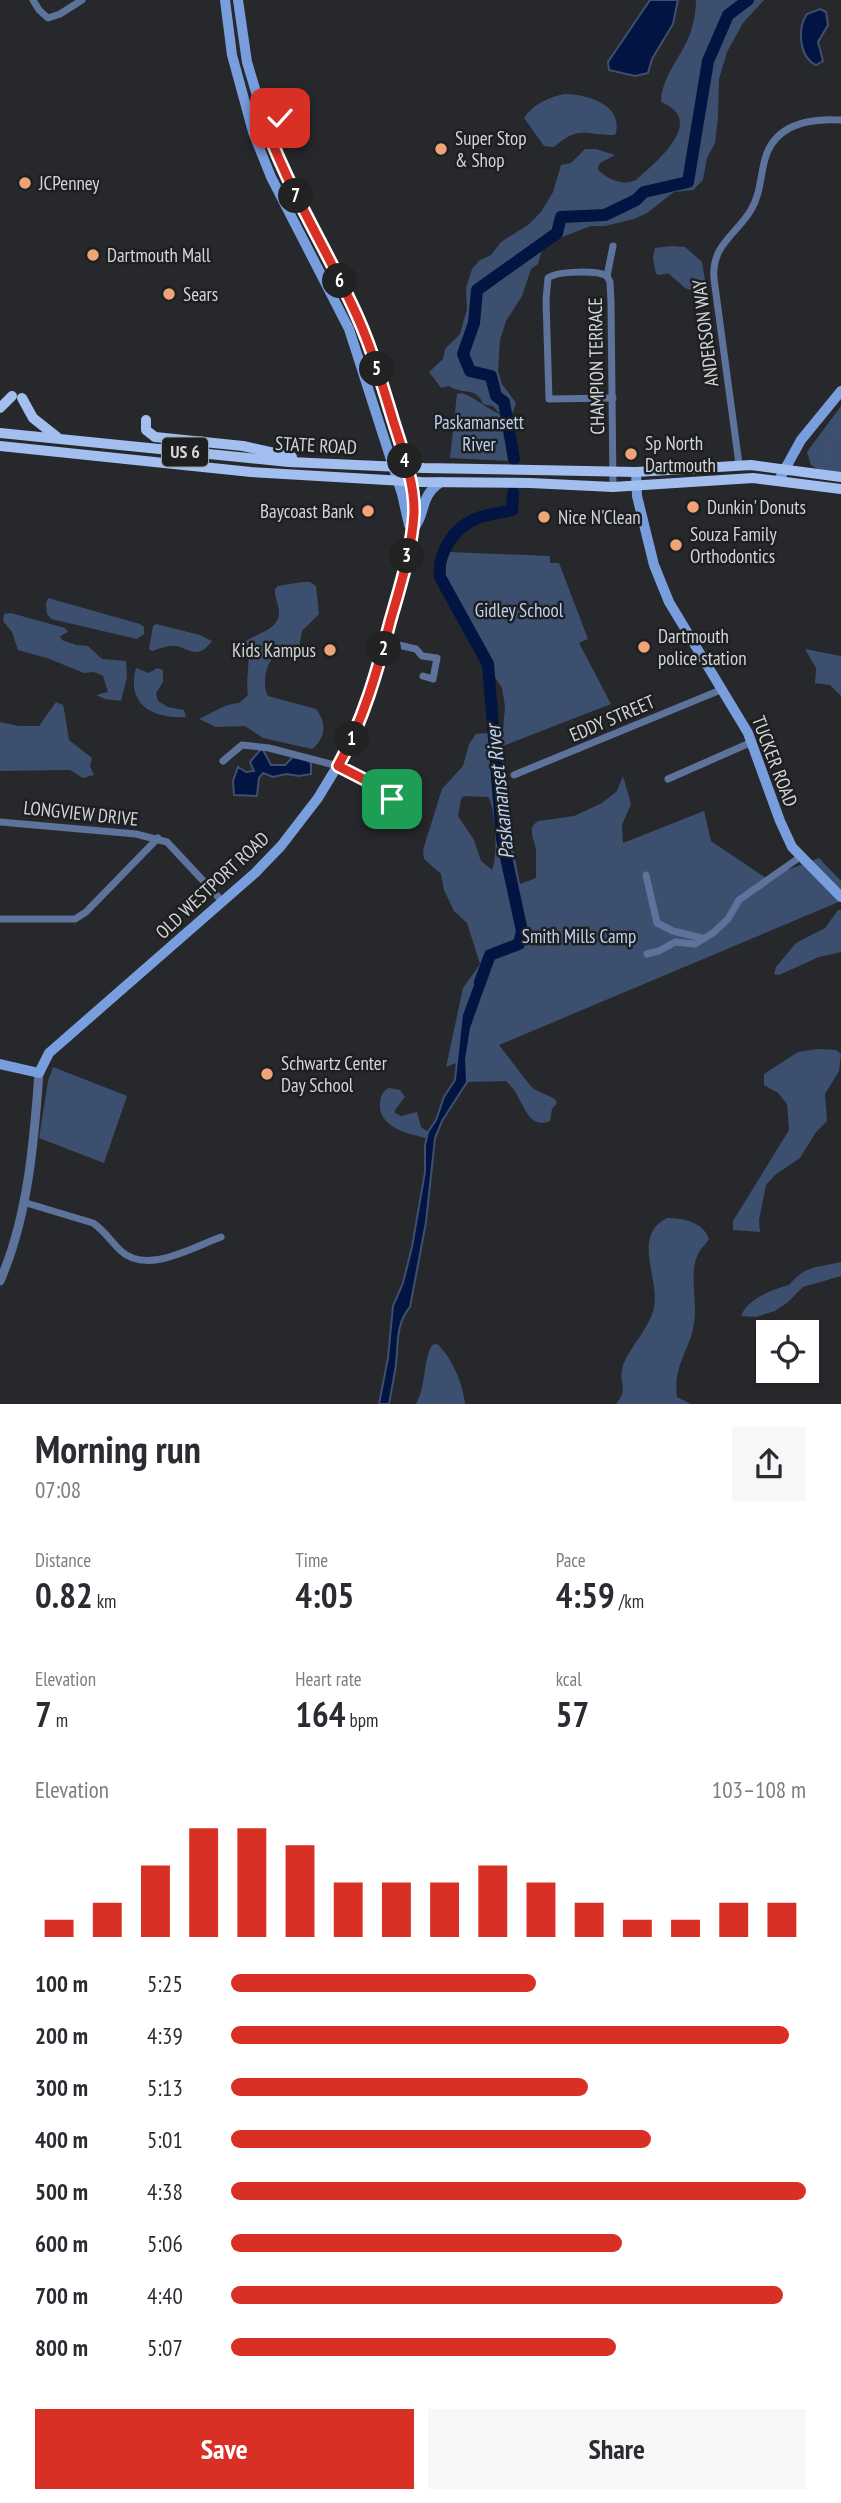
<!DOCTYPE html>
<html lang="en">
<head>
<meta charset="utf-8">
<style>
	:root { --surface:#fff; --page:#f7f7f7; --text:#2b2b33; --muted:#7c7c81; --accent:#d93025 }
	body { margin:0; font-family:"PT Sans Narrow",sans-serif; background:var(--page); color:var(--text); height:100vh; display:flex; flex-direction:column; font-size:26px; white-space:nowrap }
	* { box-sizing:border-box; margin:0 }
	p { font-size:23px; color:var(--muted) }
	.icon { flex:none; width:38px; height:38px; fill:none; stroke:currentColor; stroke-width:2; stroke-linecap:round; stroke-linejoin:round }
	.map { position:relative; height:1404px; overflow:hidden }
	.panel { display:flex; flex-direction:column; background:var(--surface); flex:1 }
	.panel>* { flex:none }
	.controls { position:absolute; left:756px; top:1320px; display:grid; gap:14px }
	.controls a { display:grid; place-items:center; width:63px; height:63px; border-radius:0px; background:var(--surface); box-shadow:0 2px 5px #0004; font-size:35px }
	.pin { position:absolute; display:grid; place-items:center; width:60px; height:60px; color:#fff; margin:-30px; border-radius:14px; box-shadow:0 4px 10px #0006 }
	.km { position:absolute; width:35px; height:35px; margin:-18px; border-radius:50%; background:#222; color:#fff; font-size:19px; line-height:35px; text-align:center }
	.round { display:grid; place-items:center; flex:none; width:74px; height:74px; border-radius:0px; background:var(--page) }
	.summary { display:flex; align-items:center; justify-content:space-between; height:119px; padding:0 35px }
	h1 { font-size:38px; font-weight:700; line-height:52px }
	.metrics { display:grid; grid-template-columns:repeat(3,1fr); gap:10px; height:119px; padding:7px 35px }
	.metrics div { display:grid; align-content:center }
	.metrics b { font-size:35px; font-weight:700 }
	.metrics small { font-size:19px; font-weight:400 }
	.metrics p { font-size:19px }
	.chart { height:196px; padding:14px 35px }
	.chart p { display:flex; justify-content:space-between }
	.chart svg { width:100%; height:126px; margin-top:7px; stroke:var(--accent); stroke-width:6 }
	.primary-button { display:flex; gap:14px; margin-top:auto; padding:14px 35px }
	.primary-button a { flex:1; height:80px; border-radius:0px; background:var(--accent); color:#fff; font-size:28px; font-weight:700; line-height:80px; text-align:center }
	.primary-button a+a { background:var(--page); color:var(--text) }
	ul { padding:0 35px; list-style:none; font-size:23px }
	li { display:grid; grid-template-columns:112px 84px 1fr; align-items:center; height:52px }
	li i { height:18px; border-radius:9px; background:var(--accent) }
	.map>svg:first-child { display:block }
	.green { fill:#3d4f6e; fill-rule:evenodd }
	.water { fill:#011442; stroke:#404e6f; stroke-width:2 }
	.lines { fill:none; stroke-linecap:round; stroke-linejoin:round }
	.stream { stroke:#404e6f; stroke-width:2 }
	.river { stroke:#011442; stroke-width:12 }
	.minor { stroke:#5d739b; stroke-width:7 }
	.tertiary { stroke:#5d739b; stroke-width:9 }
	.secondary { stroke:#799edd; stroke-width:10 }
	.primary { stroke:#a3bff0; stroke-width:10 }
	.route-casing { stroke:#fff; stroke-width:14 }
	.route { stroke:#d93025; stroke-width:9 }
	.poi-dot { fill:#efa376; stroke:#1d1f21; stroke-width:2.5 }
	.labels { text-anchor:middle; stroke-width:5; stroke-linejoin:round; paint-order:stroke }
	.shield { fill:#1d1f21; stroke:#9d9ea0; stroke-width:2 }
	.shield-label { font-size:18px; font-weight:bold; fill:#d4d5d7 }
	.poi-label { font-size:19px; fill:#d4d5d7; stroke:#1d1f21; text-anchor:start }
	.street-label { font-size:19px; fill:#d4d5d7; stroke:#1d1f21 }
	.park-label { font-size:19px; fill:#bed0f0; stroke:#1d1f21 }
	.water-label { font-size:21px; font-style:italic; fill:#bed1f0; stroke:#1d1f21 }
</style>
</head>
<body>
<div class="map">
<svg width="841" height="1404" viewBox="0 0 841 1404">
	<rect width="100%" height="100%" fill="#26282b"/>
	<g class="green">
		<path d="M696,0H764L743,23L727,52L719,79L718,118L715,143L707,158L703,180L693,190L674,192L647,213L634,219L605,226H591L549,242L541,253L538,264L531,269L522,296L506,321L500,340L498,371L502,384L516,403L513,412H498L493,406L483,404C477,386 461,395 449,386L441,388L429,372L443,359L445,349L460,334L467,309L466,288L472,269L480,260L491,255L501,242L528,225L541,212L553,192L561,165L571,163L585,149H596L615,155L600,163L598,167L599,171C610,180 623,186 636,180C655,163 708,121 661,102C662,75 681,58 690,34C694,23 696,11 696,0Z"/>
		<path d="M565,94C587,94 623,105 616,133L614,135C584,135 579,125 554,147L544,146L524,118C533,104 549,97 565,94Z"/>
		<path d="M671,246L685,247L702,262L705,280L694,291L685,288L668,273L661,275L656,274L653,258L655,248Z"/>
		<path d="M461,393C479,398 489,413 506,415L504,420L511,461L450,458L457,394Z"/>
		<path d="M841,406V473L819,470L811,465L807,452Z"/>
		<path d="M449,552L550,556V563H559L588,639L579,643L611,704L503,746C503,793 511,838 520,884L536,878V849L532,835V828L534,824L539,821L574,816L602,803L617,791L623,776L631,804L622,825L623,843L704,811L711,841L766,878L819,858L841,881V901L499,1045L529,1084L534,1089L555,1099L557,1103L552,1109L550,1121C531,1129 525,1109 517,1095C515,1090 510,1085 506,1081L467,1082L466,1059L446,1067L463,988L480,964L467,923L454,911L444,890L441,874L424,859L423,850L442,789L463,766L469,744L476,734L503,731L505,706L502,688L486,664L442,572L443,563ZM464,796L488,797C496,807 498,859 492,870L481,861L474,840L458,816L461,799Z"/>
		<path d="M302,582H310L316,586L319,614L302,631L299,648C293,650 287,649 282,651C266,657 261,683 268,696L316,709C327,723 326,738 312,749L263,738L245,726L216,727L199,719C213,713 223,704 239,703L248,695C245,676 252,660 246,641C256,634 280,629 279,612C279,604 274,597 275,589L278,586Z"/>
		<path d="M48,598L140,624L144,627V634L137,639L51,619L47,614L46,604Z"/>
		<path d="M11,613L65,628L68,632L60,636L62,640L76,645L88,646L102,659L126,661L127,677L121,701L105,699L96,695L108,692L103,676L94,672L84,673L47,658L18,650L12,632L3,621L4,614Z"/>
		<path d="M156,624L200,635L212,641C197,661 190,648 175,646C168,645 159,649 152,651L149,649L153,626Z"/>
		<path d="M805,649L841,656V696L830,685L815,683L816,668Z"/>
		<path d="M136,668L149,673L157,668L163,670V682L156,693L158,701L168,707L184,710L186,717C153,719 126,705 136,668Z"/>
		<path d="M56,702L63,705L64,709L69,740L92,758L90,766L94,775L83,778L70,770L0,771V722L19,726H39Z"/>
		<path d="M838,910H841V952L819,957L779,975L774,974L776,967L796,943L825,928Z"/>
		<path d="M817,1049L836,1050L841,1054L839,1071L825,1094L827,1121L816,1132L800,1158L775,1175L766,1185L759,1220L760,1232L733,1230V1221L789,1130L787,1104L778,1093L764,1085V1074L798,1052Z"/>
		<path d="M53,1067L127,1096L104,1163L39,1138L48,1081Z"/>
		<path d="M389,1088L400,1090L405,1097L395,1110V1113L401,1116L417,1112L421,1127L428,1132L426,1138C408,1134 377,1127 380,1102C381,1095 383,1091 389,1088Z"/>
		<path d="M667,1218C684,1218 703,1222 709,1239C706,1244 702,1247 699,1252C688,1272 698,1301 694,1323C690,1351 673,1364 677,1397L691,1404H616C629,1388 619,1385 622,1369C627,1349 650,1329 654,1307C660,1278 631,1236 667,1218Z"/>
		<path d="M841,1262V1276L803,1287L788,1302L775,1311L756,1317L741,1316C747,1299 773,1289 789,1285C806,1265 816,1268 841,1262Z"/>
		<path d="M437,1344C452,1357 463,1384 465,1404H416C427,1384 422,1363 432,1345Z"/>
	</g>
	<g class="water">
		<path d="M650,0H678L673,24L652,59L648,73L635,76L609,70L608,62Z"/>
		<path d="M820,9L826,12L828,25L818,42L823,61L816,65C799,57 797,28 807,14Z"/>
		<path d="M262,748L271,765H285L293,757L306,759L311,763V774L299,776L286,774L273,777L263,773L259,778L257,796L234,795L233,781L238,767L246,772L254,771L250,762Z"/>
		<path d="M480,966L491,972L471,1028L466,1059L467,1082L442,1121L435,1138L426,1222L410,1307C394,1325 399,1350 395,1371C393,1382 391,1393 389,1404H379L388,1358L393,1306L403,1283L412,1247L425,1172V1145L428,1132L436,1120L444,1097L455,1080L462,1015Z"/>
	</g>
	<g class="lines">
		<path class="stream" d="M830,466C821,450 834,437 841,423"/>
		<g class="river">
			<path d="M514,459L504,402L496,396L491,376L470,371L463,354L474,323L477,290L557,233L561,217L605,215L636,200L644,192L688,182L708,61L728,15L748,0"/>
			<path d="M480,982L490,955L519,944L522,931L502,839L488,664L440,577C437,553 455,526 478,518C488,514 501,513 512,510L513,493"/>
		</g>
		<g class="minor">
			<path d="M33,0L39,10L48,18L60,14L82,0"/>
			<path d="M607,276C597,270 557,271 548,278L546,300L549,399L613,398"/>
			<path d="M739,464L714,279C711,245 736,235 751,210C760,195 760,179 764,163C772,125 807,118 841,120"/>
			<path d="M613,487L611,303L610,282L607,276L613,246"/>
			<path d="M385,642L416,649L422,656L437,658L433,679L423,676"/>
			<path d="M223,761L242,745L269,748L338,766L385,791"/>
			<path d="M514,775L723,689"/>
			<path d="M668,779L752,742"/>
			<circle cx="390" cy="793" r="5"/>
			<path d="M0,822L136,834L167,842L223,902"/>
			<path d="M646,875L657,923L673,931L702,938"/>
			<path d="M0,919H75L86,912L158,838"/>
			<path d="M647,954L659,951L675,942L695,944L713,933L728,919L739,900L800,857"/>
			<path d="M23,1202L93,1223C105,1231 111,1242 121,1251C147,1275 193,1247 221,1237"/>
		</g>
		<path class="tertiary" d="M0,1281C28,1217 34,1142 39,1073"/>
		<g class="secondary">
			<path d="M225,0L232,55L253,132L271,177L349,329L402,494L409,525"/>
			<path d="M260,109L280,118H298"/>
			<path d="M636,472L637,496L654,565L669,602L748,733L780,821L792,847L841,897"/>
			<path d="M780,478L801,440L841,391"/>
			<path d="M411,532C428,513 418,497 441,482"/>
			<path d="M0,1064L39,1073L49,1053L255,873L281,846L318,798L347,750L360,721L385,645L408,553L414,513L402,449L376,367L357,314L292,189L271,142L247,62L238,0"/>
		</g>
		<g class="primary">
			<path d="M22,398L33,418L57,437"/>
			<path d="M0,408L12,396"/>
			<path d="M146,420V430L155,437L243,446L292,457"/>
			<path d="M0,433L289,462L424,468L636,472L751,465L841,477"/>
			<path d="M0,446L251,472L421,482L530,483L613,487L753,478L841,489"/>
		</g>
	</g>
	<g class="lines">
		<g class="route-casing">
			<path id="route" d="M280,118L260,109C282,178 321,239 352,305C370,342 381,381 393,420C402,449 415,483 414,513C412,550 400,587 390,622C377,672 363,721 338,766L381,788L387,797L392,799"/>
		</g>
		<use href="#route" class="route"/>
	</g>
	<g class="poi-dot">
		<circle cx="441" cy="149" r="7"/>
		<circle cx="25" cy="183" r="7"/>
		<circle cx="93" cy="255" r="7"/>
		<circle cx="169" cy="294" r="7"/>
		<circle cx="631" cy="454" r="7"/>
		<circle cx="693" cy="507" r="7"/>
		<circle cx="368" cy="511" r="7"/>
		<circle cx="544" cy="517" r="7"/>
		<circle cx="676" cy="545" r="7"/>
		<circle cx="644" cy="647" r="7"/>
		<circle cx="330" cy="650" r="7"/>
		<circle cx="267" cy="1074" r="7"/>
	</g>
	<g class="labels">
		<rect class="shield" x="162" y="437.5" width="46" height="29" rx="5"/>
		<g class="shield-label">
			<text x="185" y="458">US 6</text>
		</g>
		<g class="poi-label">
			<text x="455" y="145">Super Stop<tspan x="455" dy="22">&amp; Shop</tspan></text>
			<text x="39" y="190">JCPenney</text>
			<text x="107" y="262">Dartmouth Mall</text>
			<text x="183" y="301">Sears</text>
			<text x="645" y="450">Sp North<tspan x="645" dy="22">Dartmouth</tspan></text>
			<text x="707" y="514">Dunkin' Donuts</text>
			<text x="354" y="518" text-anchor="end">Baycoast Bank</text>
			<text x="558" y="524">Nice N'Clean</text>
			<text x="690" y="541">Souza Family<tspan x="690" dy="22">Orthodontics</tspan></text>
			<text x="658" y="643">Dartmouth<tspan x="658" dy="22">police station</tspan></text>
			<text x="316" y="657" text-anchor="end">Kids Kampus</text>
			<text x="281" y="1070">Schwartz Center<tspan x="281" dy="22">Day School</tspan></text>
		</g>
		<g class="street-label">
			<text transform="translate(705 333) rotate(-97)" y="7">ANDERSON WAY</text>
			<text transform="translate(596 366) rotate(-91)" y="7">CHAMPION TERRACE</text>
			<text transform="translate(316 445) rotate(3)" y="7">STATE ROAD</text>
			<text transform="translate(612 718) rotate(-23)" y="7">EDDY STREET</text>
			<text transform="translate(775 761) rotate(69)" y="7">TUCKER ROAD</text>
			<text transform="translate(81 813) rotate(6)" y="7">LONGVIEW DRIVE</text>
			<text transform="translate(212 885) rotate(-43)" y="7">OLD WESTPORT ROAD</text>
		</g>
		<g class="park-label">
			<text x="479" y="429">Paskamansett<tspan x="479" dy="22">River</tspan></text>
			<text x="519" y="617">Gidley School</text>
			<text x="579" y="943">Smith Mills Camp</text>
		</g>
		<g class="water-label">
			<text transform="translate(500 792) rotate(-96)" y="7">Paskamanset River</text>
		</g>
	</g>
</svg>
<div class="controls">
<a><svg class="icon" aria-label="locate" viewBox="0 0 24 24"><circle cx="12" cy="12" r="6"/><path d="M12 2v4M12 18v4M2 12h4M18 12h4"/></svg></a>
</div>
<div class="pin" style="left:392px;top:799px;background:#1e9e55"><svg class="icon" aria-label="arrive" viewBox="0 0 24 24"><path d="M6 21V4h12l-3 4 3 4H6"/></svg></div>
<div class="pin" style="left:280px;top:118px;background:#d93025"><svg class="icon" aria-label="check" viewBox="0 0 24 24"><path d="M5 12l5 5 9-10"/></svg></div>
<b class="km" style="left:352px;top:739px">1</b>
<b class="km" style="left:384px;top:649px">2</b>
<b class="km" style="left:407px;top:556px">3</b>
<b class="km" style="left:405px;top:461px">4</b>
<b class="km" style="left:377px;top:369px">5</b>
<b class="km" style="left:340px;top:281px">6</b>
<b class="km" style="left:296px;top:196px">7</b>
</div>
<section class="panel">
<div class="summary"><div><h1>Morning run</h1><p>07:08</p></div><a class="round"><svg class="icon" aria-label="share" viewBox="0 0 24 24"><path d="M12 15V3M7 8l5-5 5 5M5 13v7h14v-7"/></svg></a></div>
<div class="metrics">
<div><p>Distance</p><b>0.82<small> km</small></b></div>
<div><p>Time</p><b>4:05</b></div>
<div><p>Pace</p><b>4:59<small> /km</small></b></div>
</div>
<div class="metrics">
<div><p>Elevation</p><b>7<small> m</small></b></div>
<div><p>Heart rate</p><b>164<small> bpm</small></b></div>
<div><p>kcal</p><b>57</b></div>
</div>
<div class="chart"><p><span>Elevation</span>103–108 m</p>
<svg viewBox="0 0 160 44" preserveAspectRatio="none"><path d="M5 44V38M15 44V32M25 44V19M35 44V6M45 44V6M55 44V12M65 44V25M75 44V25M85 44V25M95 44V19M105 44V25M115 44V32M125 44V38M135 44V38M145 44V32M155 44V32"/></svg>
</div>
<ul>
<li><b>100 m</b>5:25<i style="width:53%"></i></li>
<li><b>200 m</b>4:39<i style="width:97%"></i></li>
<li><b>300 m</b>5:13<i style="width:62%"></i></li>
<li><b>400 m</b>5:01<i style="width:73%"></i></li>
<li><b>500 m</b>4:38<i style="width:100%"></i></li>
<li><b>600 m</b>5:06<i style="width:68%"></i></li>
<li><b>700 m</b>4:40<i style="width:96%"></i></li>
<li><b>800 m</b>5:07<i style="width:67%"></i></li>
</ul>
<div class="primary-button"><a>Save</a><a>Share</a></div>
</section>
</body>
</html>
